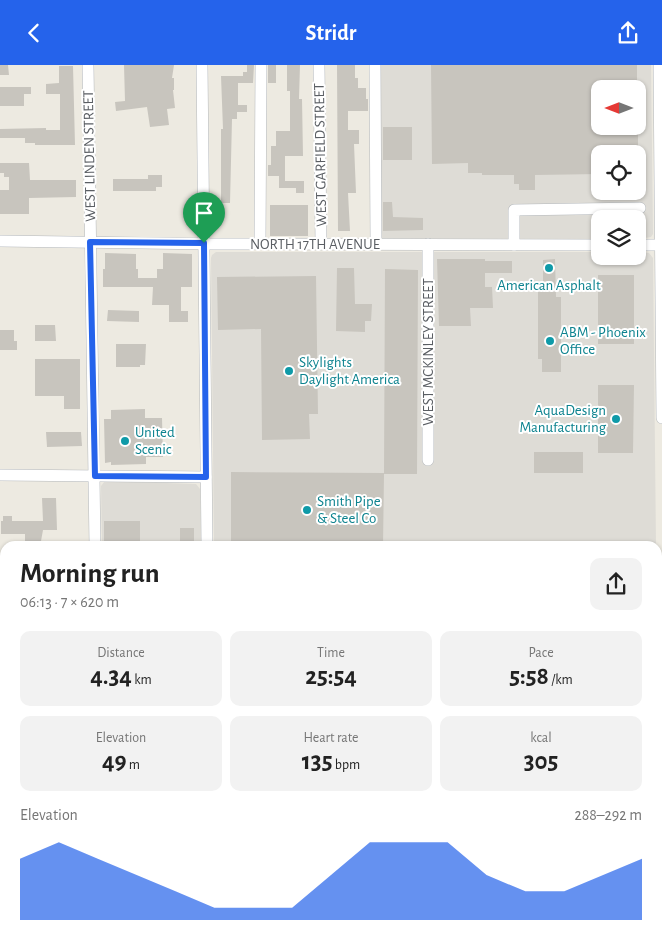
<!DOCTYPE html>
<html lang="en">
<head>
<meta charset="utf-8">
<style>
	:root { --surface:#fff; --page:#f2f2f2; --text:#222; --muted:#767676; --accent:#2563eb }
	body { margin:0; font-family:"Alegreya Sans",sans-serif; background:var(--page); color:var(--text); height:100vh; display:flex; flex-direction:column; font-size:19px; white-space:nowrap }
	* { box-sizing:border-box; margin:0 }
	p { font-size:16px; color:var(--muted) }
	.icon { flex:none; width:28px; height:28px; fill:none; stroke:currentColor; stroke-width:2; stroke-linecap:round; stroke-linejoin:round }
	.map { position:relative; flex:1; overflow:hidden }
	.drawer { position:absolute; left:0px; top:476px; width:662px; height:406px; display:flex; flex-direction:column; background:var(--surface); border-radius:15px 15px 0 0; box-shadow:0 1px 4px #0004 }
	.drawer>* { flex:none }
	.needle { width:32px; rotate:270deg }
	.tools { position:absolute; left:591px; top:15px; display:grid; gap:10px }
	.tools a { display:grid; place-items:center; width:55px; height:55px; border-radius:10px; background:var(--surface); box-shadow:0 1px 4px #0004; font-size:25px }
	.pin { position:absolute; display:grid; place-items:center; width:42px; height:42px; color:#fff; margin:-51px -21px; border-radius:50% 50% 50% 0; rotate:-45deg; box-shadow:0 0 5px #0007 }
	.pin .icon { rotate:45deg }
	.round { display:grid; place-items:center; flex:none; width:52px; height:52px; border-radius:10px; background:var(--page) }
	.overview { display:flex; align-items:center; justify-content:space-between; height:85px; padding:0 20px }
	h1 { font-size:28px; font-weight:700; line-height:38px }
	.stats { display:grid; grid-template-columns:repeat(3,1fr); gap:8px; height:85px; padding:5px 20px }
	.stats div { display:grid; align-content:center; border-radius:10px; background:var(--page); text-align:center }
	.stats b { font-size:25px; font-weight:700 }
	.stats small { font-size:14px; font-weight:400 }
	.stats p { font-size:14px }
	.chart { height:140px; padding:10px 20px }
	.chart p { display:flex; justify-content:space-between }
	.chart svg { width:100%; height:90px; margin-top:5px; fill:var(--accent); opacity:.7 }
	header { display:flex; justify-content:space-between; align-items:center; height:65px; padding:0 20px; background:var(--accent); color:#fff; font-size:22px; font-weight:700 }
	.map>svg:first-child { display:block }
	.industrial { fill:#dedcd6; fill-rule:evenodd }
	.building { fill:#c8c5be }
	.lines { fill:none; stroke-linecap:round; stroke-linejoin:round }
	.minor-casing { stroke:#b4b8bc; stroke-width:12 }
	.major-casing { stroke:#f5c452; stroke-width:15 }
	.minor { stroke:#fff; stroke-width:11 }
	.major { stroke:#ffeea4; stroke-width:14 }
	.rail-casing { stroke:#b3b4b4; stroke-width:4.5 }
	.rail { stroke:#fff; stroke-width:2.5; stroke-dasharray:8; stroke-linecap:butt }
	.route-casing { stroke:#fff; stroke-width:10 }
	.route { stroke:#2563eb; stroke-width:6 }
	.culture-dot { fill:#0f9aa8; stroke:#fff; stroke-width:2 }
	.labels { text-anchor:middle; stroke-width:4; stroke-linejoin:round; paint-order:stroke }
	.street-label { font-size:15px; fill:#5a5e63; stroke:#fff }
	.culture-label { font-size:15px; fill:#0d838f; stroke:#fff; text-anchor:start }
</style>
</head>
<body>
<header><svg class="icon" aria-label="back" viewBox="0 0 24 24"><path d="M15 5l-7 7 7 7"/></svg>Stridr<svg class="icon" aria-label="share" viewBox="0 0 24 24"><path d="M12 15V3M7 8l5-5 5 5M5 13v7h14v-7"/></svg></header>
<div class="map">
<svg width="662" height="882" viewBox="0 0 662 882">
	<rect width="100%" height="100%" fill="#edeae1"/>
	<g class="industrial">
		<path d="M378,0H651L653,169L651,172L638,174V154H600V174L380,173ZM600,24H638V61H600ZM600,89H638V126H600Z"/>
		<path d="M216,187H600V191H638V187L649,188L653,193L656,481H214L211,193L212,190Z"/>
		<path d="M105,416L196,419L200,424L201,481H102L101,421Z"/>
		<rect x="0" y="665" width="5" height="38"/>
		<path d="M447,878L658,880V882H447Z"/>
	</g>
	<g class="building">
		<path d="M0,0H8L9,10H0Z"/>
		<path d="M124,0H174L172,13H174V25H173L175,43L167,44L169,60L150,62L147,42L116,46L115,37L125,36Z"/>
		<path d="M247,0H254L253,18H238V40H247V47H237V54H232L230,138H221V64H223L221,11H243V7H247Z"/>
		<rect x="268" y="0" width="8" height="18"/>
		<path d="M287,0H300L299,34H302L303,91H285V116H304V128H296V123H279V111H268V100H271V81H276V66H290V26H287Z"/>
		<path d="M337,0H355V13H358V23H366V34H368V46H348V65H359V79H354L356,128H348L350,166H338Z"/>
		<path d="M431,0H637V24H600V61H638V89H600V109L535,110V125H519V119H514V110H482V108H468V98L432,99Z"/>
		<path d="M59,1H73L75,80H35V78H25V73H0V64L46,63V65H60V29H46V19L59,18Z"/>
		<path d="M0,22H31V29H24V41H0Z"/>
		<rect x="383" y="62" width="29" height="33"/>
		<path d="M0,98H29L30,115H76V132L29,133V149H0V125H9V112H4V108H0Z"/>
		<path d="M148,110H162V122H156V126H113V114H148Z"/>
		<path d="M383,137H392L393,152L423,153V165L383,166Z"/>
		<rect x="270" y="140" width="38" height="31"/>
		<path d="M105,188L136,189V204H138V213H157V204H163V188L192,189V222H181V246H188V257H169V240H152L153,222H103V204H105Z"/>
		<path d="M437,194H485V196H512V208H485V222H492L493,243H470L471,261H439Z"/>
		<path d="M555,194L556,232H561V307H542V294H538V218L543,219V195Z"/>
		<path d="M337,203H354L355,239H372L371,256H365V267L336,266Z"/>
		<path d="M385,204L418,205L417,409H384L383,481H231V407L384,408Z"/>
		<rect x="598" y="210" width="36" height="69"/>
		<path d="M316,211L318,349H309L310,374L262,375L261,264L218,265L217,212Z"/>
		<path d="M108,245L139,246V257L107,256Z"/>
		<path d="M35,260H55L56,276H35Z"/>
		<path d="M0,265H14V276H17V285H0Z"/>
		<path d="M116,279H146L145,300H140V302H116Z"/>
		<path d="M35,294H80V344H64V331H35Z"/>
		<path d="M598,320H634L633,388H598Z"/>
		<path d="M145,344V353H162L163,392H146V399L111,400V397L105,398L104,354H111V345Z"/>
		<path d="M46,367H81L82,381L47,382Z"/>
		<rect x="534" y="387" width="49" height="21"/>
		<path d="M42,433H56L57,465H43L41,476H25V469H1V456H3V451H12V456H43Z"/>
		<rect x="104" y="456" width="36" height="25"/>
		<rect x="180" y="463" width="14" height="18"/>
	</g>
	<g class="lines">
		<g class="minor-casing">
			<g id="minor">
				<path d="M88,0L95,481"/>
				<path d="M202,0L207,481"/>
				<path d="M319,0L321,179"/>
				<path d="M375,0L376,179"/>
				<path d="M659,0L662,353"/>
				<path d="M0,176L213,179L600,180"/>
				<path d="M260,179L261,0"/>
				<path d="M514,180V145L640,143"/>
				<path d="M638,180H662"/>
				<path d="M428,395V179"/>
				<path d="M0,410L206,412"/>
				<path d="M658,746H662"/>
				<path d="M0,790H5"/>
				<path d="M0,840L5,841"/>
				<path d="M658,874H662"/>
				<path d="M134,882L137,878"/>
				<path d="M206,882V878L229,882"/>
				<path d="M423,882L432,878"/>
			</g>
		</g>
		<g class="major-casing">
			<g id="major">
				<path d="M0,638H5"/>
				<path d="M658,647L662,646"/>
			</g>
		</g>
		<use href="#minor" class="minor"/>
		<use href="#major" class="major"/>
		<g class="rail-casing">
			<g id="rail">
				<path d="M658,665H662"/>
				<path d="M0,713H5"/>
			</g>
		</g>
		<use href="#rail" class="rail"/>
	</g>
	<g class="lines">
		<g class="route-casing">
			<path id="route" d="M90,177L204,178L206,412L95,411Z"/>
		</g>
		<use href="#route" class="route"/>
	</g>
	<g class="culture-dot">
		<circle cx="549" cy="203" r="5"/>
		<circle cx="550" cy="276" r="5"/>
		<circle cx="289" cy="306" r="5"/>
		<circle cx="616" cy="354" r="5"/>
		<circle cx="125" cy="376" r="5"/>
		<circle cx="307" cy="445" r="5"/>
	</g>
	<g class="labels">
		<g class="street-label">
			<text transform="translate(320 90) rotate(-91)" y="5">WEST GARFIELD STREET</text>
			<text transform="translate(89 91) rotate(-91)" y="5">WEST LINDEN STREET</text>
			<text x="315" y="184">NORTH 17TH AVENUE</text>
			<text transform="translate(428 287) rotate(-90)" y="5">WEST MCKINLEY STREET</text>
		</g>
		<g class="culture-label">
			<text x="549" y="225" text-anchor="middle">American Asphalt</text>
			<text x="560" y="272">ABM - Phoenix<tspan x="560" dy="17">Office</tspan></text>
			<text x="299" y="302">Skylights<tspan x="299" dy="17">Daylight America</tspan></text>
			<text x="606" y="350" text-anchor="end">AquaDesign<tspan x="606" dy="17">Manufacturing</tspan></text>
			<text x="135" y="372">United<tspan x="135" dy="17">Scenic</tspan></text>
			<text x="317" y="441">Smith Pipe<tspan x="317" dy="17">&amp; Steel Co</tspan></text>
		</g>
	</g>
</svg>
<div class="tools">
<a><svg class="needle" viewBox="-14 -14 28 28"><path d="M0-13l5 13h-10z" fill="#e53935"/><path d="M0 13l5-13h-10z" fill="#767676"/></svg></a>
<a><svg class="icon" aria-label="locate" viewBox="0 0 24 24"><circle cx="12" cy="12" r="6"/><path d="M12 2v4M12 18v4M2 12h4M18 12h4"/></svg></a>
<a><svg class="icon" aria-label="layers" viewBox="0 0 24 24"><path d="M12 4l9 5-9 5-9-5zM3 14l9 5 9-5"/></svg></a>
</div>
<div class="pin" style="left:204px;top:178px;background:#1e9e55"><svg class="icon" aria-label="arrive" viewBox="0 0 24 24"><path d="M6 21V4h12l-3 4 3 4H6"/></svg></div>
<section class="drawer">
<div class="overview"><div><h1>Morning run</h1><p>06:13 · 7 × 620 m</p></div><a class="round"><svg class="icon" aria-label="share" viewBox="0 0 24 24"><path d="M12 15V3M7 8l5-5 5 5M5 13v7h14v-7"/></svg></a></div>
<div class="stats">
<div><p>Distance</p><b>4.34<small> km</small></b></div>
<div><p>Time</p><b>25:54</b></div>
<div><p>Pace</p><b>5:58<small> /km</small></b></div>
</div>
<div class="stats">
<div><p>Elevation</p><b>49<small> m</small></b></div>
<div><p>Heart rate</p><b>135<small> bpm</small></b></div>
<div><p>kcal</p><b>305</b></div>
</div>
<div class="chart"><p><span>Elevation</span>288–292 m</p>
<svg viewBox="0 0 160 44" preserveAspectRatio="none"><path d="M0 44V14L10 6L20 14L30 22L40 30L50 38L60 38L70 38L80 22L90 6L100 6L110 6L120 22L130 30L140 30L150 22L160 14V44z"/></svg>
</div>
</section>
</div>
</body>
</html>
